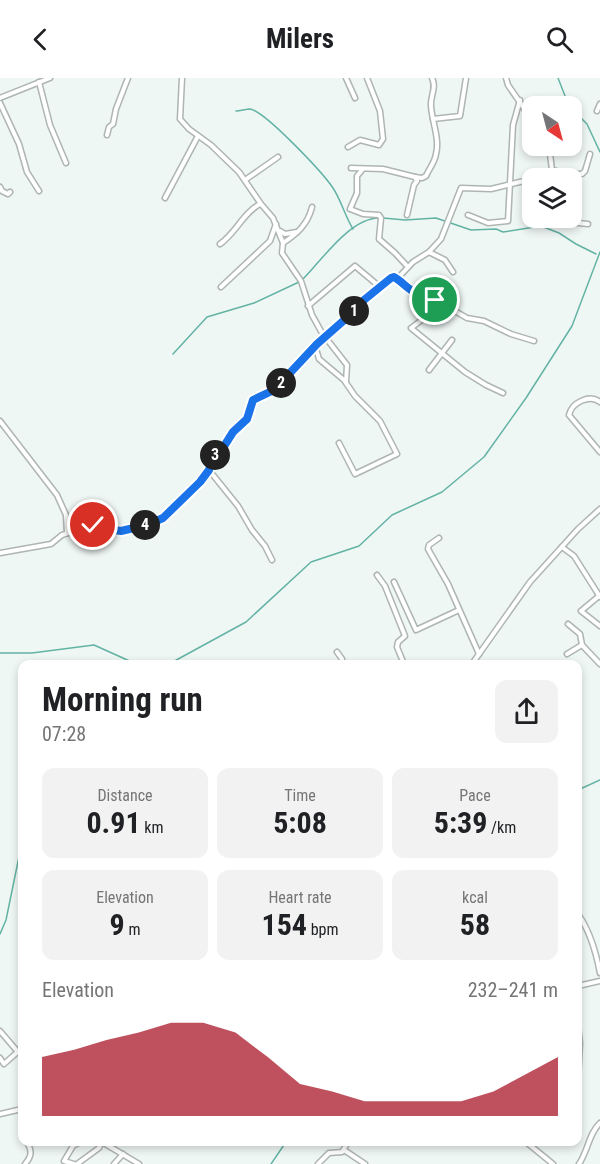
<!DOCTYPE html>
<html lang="en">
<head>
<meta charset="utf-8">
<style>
	:root { --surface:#fff; --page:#f2f2f2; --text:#202124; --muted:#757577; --accent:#a3081a }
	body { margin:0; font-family:"Roboto Condensed",sans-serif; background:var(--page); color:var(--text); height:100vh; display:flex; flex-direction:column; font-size:22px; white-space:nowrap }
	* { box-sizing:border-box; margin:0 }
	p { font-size:20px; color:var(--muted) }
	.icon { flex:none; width:33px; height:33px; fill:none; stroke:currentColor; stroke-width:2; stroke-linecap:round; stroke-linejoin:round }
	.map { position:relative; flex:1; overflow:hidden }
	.details { position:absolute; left:18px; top:582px; width:564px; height:486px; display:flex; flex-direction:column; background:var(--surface); border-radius:12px; box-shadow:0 3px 9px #0003 }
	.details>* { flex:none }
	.needle { width:39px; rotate:144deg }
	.controls { position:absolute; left:522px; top:18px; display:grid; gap:12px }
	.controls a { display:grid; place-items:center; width:60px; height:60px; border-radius:12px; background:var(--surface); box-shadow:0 3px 9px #0003; font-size:30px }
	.pin { position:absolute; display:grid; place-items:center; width:51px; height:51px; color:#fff; margin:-26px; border:3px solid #fff; border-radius:50%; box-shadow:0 2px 6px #0007 }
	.km { position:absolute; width:30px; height:30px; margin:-15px; border-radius:50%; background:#222; color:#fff; font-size:16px; line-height:30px; text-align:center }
	.round { display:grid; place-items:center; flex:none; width:63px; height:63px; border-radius:12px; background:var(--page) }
	.summary { display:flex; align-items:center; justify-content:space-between; height:102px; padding:0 24px }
	h1 { font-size:33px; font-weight:700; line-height:45px }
	.figures { display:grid; grid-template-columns:repeat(3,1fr); gap:9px; height:102px; padding:6px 24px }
	.figures div { display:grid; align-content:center; border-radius:12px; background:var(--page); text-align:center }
	.figures b { font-size:30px; font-weight:700 }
	.figures small { font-size:16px; font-weight:400 }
	.figures p { font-size:16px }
	.chart { height:168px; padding:12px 24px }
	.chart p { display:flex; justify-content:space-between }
	.chart svg { width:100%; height:108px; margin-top:6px; fill:var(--accent); opacity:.7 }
	header { display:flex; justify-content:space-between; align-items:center; height:78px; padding:0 24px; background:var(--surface); font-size:27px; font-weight:700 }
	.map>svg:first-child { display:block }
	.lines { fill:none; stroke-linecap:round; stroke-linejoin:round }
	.stream { stroke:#63b3a4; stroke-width:1.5 }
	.street-casing { stroke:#aeb5b3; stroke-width:7 }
	.street { stroke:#fff; stroke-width:4 }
	.route-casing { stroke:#fff; stroke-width:12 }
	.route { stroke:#1a73e8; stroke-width:8 }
</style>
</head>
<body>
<header><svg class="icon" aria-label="back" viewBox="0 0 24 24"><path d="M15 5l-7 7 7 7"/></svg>Milers<svg class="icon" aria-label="search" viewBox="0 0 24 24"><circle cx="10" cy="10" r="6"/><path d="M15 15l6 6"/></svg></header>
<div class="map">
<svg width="600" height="1086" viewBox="0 0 600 1086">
	<rect width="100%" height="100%" fill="#eff7f5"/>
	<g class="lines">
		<g class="stream">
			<path d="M558,0L569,28"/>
			<path d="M572,31L587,46L600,74"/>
			<path d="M236,33C240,33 246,31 250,31C265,33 323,95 333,110C341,122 345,138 353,151"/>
			<path d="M383,140L405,142L436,140L471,152L496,151L503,154L541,148L559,155L576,166L596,176"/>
			<path d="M303,201C322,182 350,140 379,140"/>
			<path d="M173,276L207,239L254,225L299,204"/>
			<path d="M0,575H32L94,567L134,585L141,586"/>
			<path d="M169,586L246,544L311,484L359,468L392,437L442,414L484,379L526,320L572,248L600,174"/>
			<path d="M578,712L600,702"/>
			<path d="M0,856L6,842L22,764"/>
			<path d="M271,1086L286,1064"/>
		</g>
		<g class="street-casing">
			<g id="street">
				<path d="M182,0L180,41L189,51L211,67L239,94L261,126L273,140L283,165L282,175L301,203L312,237L322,255L347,287L346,304"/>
				<path d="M346,0L355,20"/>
				<path d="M506,0L508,7L532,42"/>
				<path d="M39,4L50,47L66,85"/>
				<path d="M0,20L50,0"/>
				<path d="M0,25L19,66L27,94L39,113"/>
				<path d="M597,33L600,26"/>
				<path d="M433,41L460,38L466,0"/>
				<path d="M107,57L109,49L113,46L116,31L128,0"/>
				<path d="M549,68L553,100"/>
				<path d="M348,69L360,62L379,67L383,61L380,33L367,0"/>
				<path d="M351,90L383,91L415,99"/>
				<path d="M362,92L357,98V115L350,131L363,136L379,137L381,140L379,161L395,175L408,189"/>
				<path d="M552,92L567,96H582L585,93L590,76"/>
				<path d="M536,100L548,99L552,93"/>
				<path d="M245,102L278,79"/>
				<path d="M0,109L2,113L8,116L10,114"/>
				<path d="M165,120L198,58"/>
				<path d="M407,137L414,107L417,103L415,99L422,100L426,98C429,91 435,84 436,76C440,61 432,44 431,28C430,18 437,10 432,0"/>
				<path d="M468,137L488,145L508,143L513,47L520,22"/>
				<path d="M558,140L559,143L588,146"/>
				<path d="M280,153L285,156L297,154"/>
				<path d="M283,165C297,156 308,146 312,129"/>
				<path d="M220,166C236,155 243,135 260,126"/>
				<path d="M429,174L445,182L453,194"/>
				<path d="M397,201L413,184L429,174L441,161L461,110L491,111L532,101"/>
				<path d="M221,209L270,163L276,146"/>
				<path d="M440,224L438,230L411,250L465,294L486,307L503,315"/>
				<path d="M308,228L355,188L380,209"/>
				<path d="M429,292L452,262"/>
				<path d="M600,324C590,316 572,324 569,337L600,374"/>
				<path d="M0,343L57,417L66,437L67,455"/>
				<path d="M339,365L355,396L397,376L380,343L355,318L344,302L319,281L316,271L317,266C342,244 365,220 391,200L394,199L402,203L412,213L427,217L467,240L484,243L511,256L534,263"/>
				<path d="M439,460L429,467L428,471L448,506L479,576"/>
				<path d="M562,469L574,478L600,519"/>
				<path d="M0,475L51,466L62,457L98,446L107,451L121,453L159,443L192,413L209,392"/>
				<path d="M272,482L265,468L252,452L238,428L209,392L213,379L221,373L233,354L247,341L253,322L274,312L316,269"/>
				<path d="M377,497L385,508L405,558L398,564L397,569L404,586"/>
				<path d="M394,504L416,552L459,532"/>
				<path d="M599,518L581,533L600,548"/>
				<path d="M568,546L580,556L582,567L600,586"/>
				<path d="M337,574L342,581V586"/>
				<path d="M567,576L582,567"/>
				<path d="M472,586L530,504L578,451L600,431"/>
				<path d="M578,836C590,853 596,874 600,895"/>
				<path d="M578,908L600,903"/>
				<path d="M578,948L580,965L578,1003"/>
				<path d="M0,953L18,974"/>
				<path d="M0,980L4,986L22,970"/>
				<path d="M0,1036L22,1031"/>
				<path d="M102,1064L139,1086"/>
				<path d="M526,1064L553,1086"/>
				<path d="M344,1072L365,1086"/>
				<path d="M25,1086C32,1078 32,1073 27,1064"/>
				<path d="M74,1086L64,1083L73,1068L80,1064"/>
				<path d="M77,1086L99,1070L101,1064"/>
				<path d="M114,1086L123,1076"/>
				<path d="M318,1086L329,1075L342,1074L348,1064"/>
				<path d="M579,1086C588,1073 589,1055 600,1045"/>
			</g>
		</g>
		<use href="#street" class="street"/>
	</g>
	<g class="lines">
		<g class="route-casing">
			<path id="route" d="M93,447L98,446L107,451L121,453L147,447L163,440L200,404L209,392L213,379L221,373L233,354L247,341L253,322L274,312L317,266L350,237L364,222L391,200L394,199C401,203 405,208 411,212C417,216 427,217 435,222"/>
		</g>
		<use href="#route" class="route"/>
	</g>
</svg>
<div class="controls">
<a><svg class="needle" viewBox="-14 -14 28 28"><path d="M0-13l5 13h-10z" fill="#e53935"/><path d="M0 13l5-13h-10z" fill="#757577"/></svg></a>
<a><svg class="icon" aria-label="layers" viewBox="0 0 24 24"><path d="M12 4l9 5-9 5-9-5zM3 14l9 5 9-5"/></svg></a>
</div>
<div class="pin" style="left:435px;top:222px;background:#1e9e55"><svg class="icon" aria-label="arrive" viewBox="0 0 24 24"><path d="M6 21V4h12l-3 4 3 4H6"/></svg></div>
<div class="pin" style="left:93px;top:447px;background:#d93025"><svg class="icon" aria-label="check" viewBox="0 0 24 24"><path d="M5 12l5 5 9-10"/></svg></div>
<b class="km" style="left:354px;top:233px">1</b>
<b class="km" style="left:281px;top:305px">2</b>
<b class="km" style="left:215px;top:377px">3</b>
<b class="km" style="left:145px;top:447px">4</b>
<section class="details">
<div class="summary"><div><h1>Morning run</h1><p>07:28</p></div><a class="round"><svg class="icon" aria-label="share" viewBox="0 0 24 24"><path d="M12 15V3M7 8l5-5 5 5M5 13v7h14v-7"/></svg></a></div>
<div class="figures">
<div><p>Distance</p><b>0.91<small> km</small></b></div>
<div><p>Time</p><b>5:08</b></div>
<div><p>Pace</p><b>5:39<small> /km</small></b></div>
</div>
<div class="figures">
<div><p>Elevation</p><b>9<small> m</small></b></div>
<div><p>Heart rate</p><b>154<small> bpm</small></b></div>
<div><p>kcal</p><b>58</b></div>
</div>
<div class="chart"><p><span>Elevation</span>232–241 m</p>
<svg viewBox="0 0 160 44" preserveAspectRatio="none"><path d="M0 44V20L10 17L20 13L30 10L40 6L50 6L60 10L70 20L80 31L90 34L100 38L110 38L120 38L130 38L140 34L150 27L160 20V44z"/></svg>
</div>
</section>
</div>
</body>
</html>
